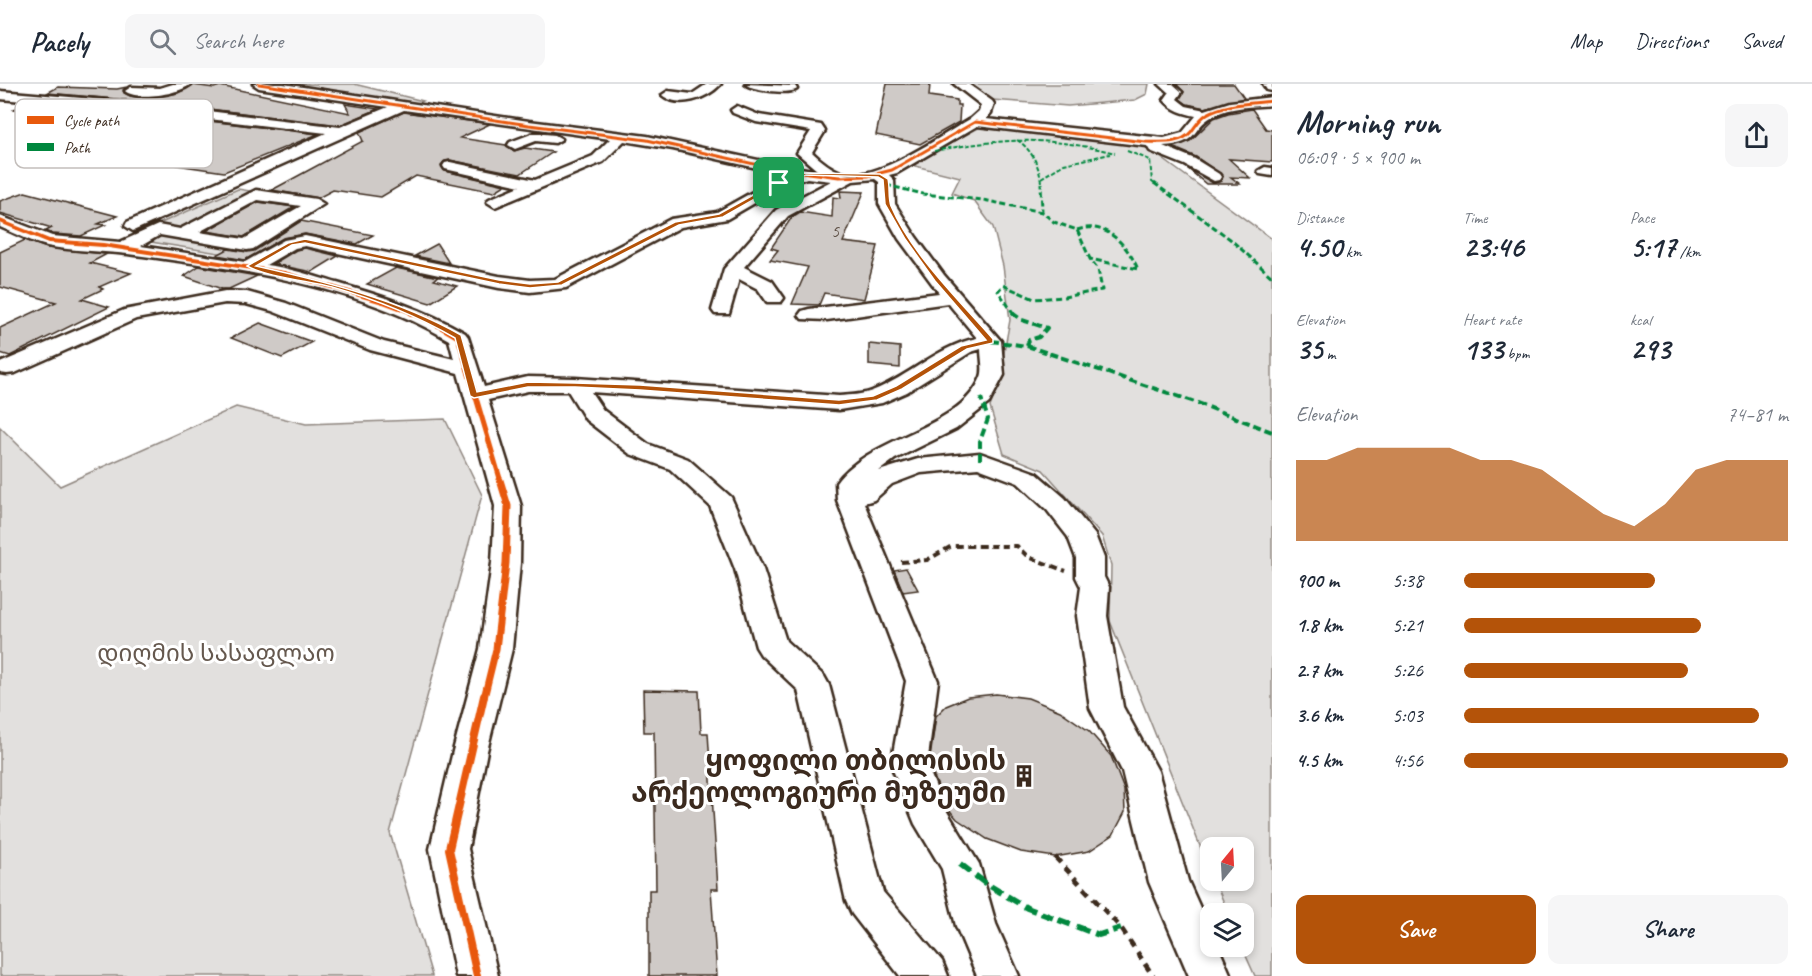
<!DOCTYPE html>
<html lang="en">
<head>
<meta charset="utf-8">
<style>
	:root { --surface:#fff; --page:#f6f6f7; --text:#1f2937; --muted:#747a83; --line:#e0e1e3; --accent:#b45309 }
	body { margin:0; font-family:Caveat,"Noto Sans Georgian",sans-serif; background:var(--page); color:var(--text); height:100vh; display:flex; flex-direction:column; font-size:22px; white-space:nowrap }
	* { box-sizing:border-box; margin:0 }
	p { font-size:20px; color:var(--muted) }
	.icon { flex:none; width:33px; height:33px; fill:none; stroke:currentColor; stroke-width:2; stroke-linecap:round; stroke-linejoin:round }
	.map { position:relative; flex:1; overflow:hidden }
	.drawer { display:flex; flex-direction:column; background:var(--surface); width:540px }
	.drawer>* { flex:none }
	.needle { width:39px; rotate:18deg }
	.tools { position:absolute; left:1200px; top:753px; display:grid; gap:12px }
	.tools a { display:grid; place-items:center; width:54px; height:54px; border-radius:12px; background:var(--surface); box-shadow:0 3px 9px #0003; font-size:30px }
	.pin { position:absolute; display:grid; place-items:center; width:51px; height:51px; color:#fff; margin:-26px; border-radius:12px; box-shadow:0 3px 9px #0006 }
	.round { display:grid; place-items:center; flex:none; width:63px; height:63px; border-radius:12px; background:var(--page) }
	.head { display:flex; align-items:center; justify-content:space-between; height:102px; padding:0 24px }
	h1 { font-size:33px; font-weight:600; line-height:45px }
	.stats { display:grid; grid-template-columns:repeat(3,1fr); gap:9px; height:102px; padding:6px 24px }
	.stats div { display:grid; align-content:center }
	.stats b { font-size:30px; font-weight:600 }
	.stats small { font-size:16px; font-weight:400 }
	.stats p { font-size:16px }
	.chart { height:168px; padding:12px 24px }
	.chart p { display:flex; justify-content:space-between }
	.chart svg { width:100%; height:108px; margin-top:6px; fill:var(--accent); opacity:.7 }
	.primary-button { display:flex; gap:12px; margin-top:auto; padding:12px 24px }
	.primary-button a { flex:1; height:69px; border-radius:12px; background:var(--accent); color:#fff; font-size:24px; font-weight:600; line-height:69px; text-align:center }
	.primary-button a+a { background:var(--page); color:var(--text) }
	ul { padding:0 24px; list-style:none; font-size:20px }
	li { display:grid; grid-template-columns:96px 72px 1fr; align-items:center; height:45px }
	li i { height:15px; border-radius:8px; background:var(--accent) }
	header { display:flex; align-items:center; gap:36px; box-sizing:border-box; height:84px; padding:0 30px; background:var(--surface); border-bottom:2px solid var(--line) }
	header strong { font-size:28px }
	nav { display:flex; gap:33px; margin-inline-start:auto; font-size:21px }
	.search { width:420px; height:54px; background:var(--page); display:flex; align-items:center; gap:15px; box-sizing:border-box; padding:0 21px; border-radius:12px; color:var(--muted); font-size:22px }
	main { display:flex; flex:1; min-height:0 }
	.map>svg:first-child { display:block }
	.green { fill:#e2e0de; stroke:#8e857e; stroke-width:1.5 }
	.building { fill:#cfcac7; stroke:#3b2a1e; stroke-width:1.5 }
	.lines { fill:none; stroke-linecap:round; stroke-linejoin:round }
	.minor-casing { stroke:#3b2a1e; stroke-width:5 }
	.highway-casing { stroke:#3b2a1e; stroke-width:5 }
	.path-far1 { stroke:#3b2a1e; stroke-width:4; stroke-dasharray:7 4.5; stroke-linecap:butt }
	.path { stroke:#3b2a1e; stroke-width:5; stroke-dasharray:8 6; stroke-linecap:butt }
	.minor { fill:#fff; fill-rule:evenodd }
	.highway { fill:#fff; fill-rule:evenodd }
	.quiet-far3 { stroke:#00873e; stroke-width:2; stroke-dasharray:4.5 2; stroke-linecap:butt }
	.quiet-far2 { stroke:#00873e; stroke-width:3; stroke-dasharray:6 3; stroke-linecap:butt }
	.quiet-far1 { stroke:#00873e; stroke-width:4; stroke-dasharray:8 4; stroke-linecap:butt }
	.quiet { stroke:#00873e; stroke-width:6; stroke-dasharray:13 6; stroke-linecap:butt }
	.cycleway-far4-casing { stroke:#fff; stroke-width:4.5 }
	.cycleway-far3-casing { stroke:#fff; stroke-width:6 }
	.cycleway-far2-casing { stroke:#fff; stroke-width:8 }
	.cycleway-far1-casing { stroke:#fff; stroke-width:10 }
	.cycleway-casing { stroke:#fff; stroke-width:12 }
	.cycleway-far4 { stroke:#e8590c; stroke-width:3 }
	.cycleway-far3 { stroke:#e8590c; stroke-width:4 }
	.cycleway-far2 { stroke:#e8590c; stroke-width:5 }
	.cycleway-far1 { stroke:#e8590c; stroke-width:7 }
	.cycleway { stroke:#e8590c; stroke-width:8 }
	.route { fill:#b45309; stroke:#fff; stroke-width:1.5; fill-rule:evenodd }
	.labels { text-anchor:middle; stroke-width:6; stroke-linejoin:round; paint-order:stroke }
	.far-number-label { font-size:18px; fill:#605248 }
	.park-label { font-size:24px; fill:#65584e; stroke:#fff }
	.near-poi-label { font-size:28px; font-weight:bold; fill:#3b2a1e; stroke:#fff; text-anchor:end }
	.key { fill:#fff; stroke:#c4bfbc; stroke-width:1.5 }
	.key-label { font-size:16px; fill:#3b2a1e }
</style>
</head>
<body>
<header>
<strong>Pacely</strong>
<div class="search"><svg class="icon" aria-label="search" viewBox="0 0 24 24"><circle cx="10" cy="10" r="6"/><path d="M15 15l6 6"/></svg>Search here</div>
<nav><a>Map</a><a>Directions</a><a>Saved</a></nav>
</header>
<main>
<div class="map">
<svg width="1272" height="892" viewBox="0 0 1272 892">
	<rect width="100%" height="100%" fill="#fff"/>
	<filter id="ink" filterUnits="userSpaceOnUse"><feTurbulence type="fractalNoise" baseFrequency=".0167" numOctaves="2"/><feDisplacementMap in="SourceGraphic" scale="12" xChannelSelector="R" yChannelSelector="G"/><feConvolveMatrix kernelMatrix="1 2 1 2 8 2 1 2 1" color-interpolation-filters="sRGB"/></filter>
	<g filter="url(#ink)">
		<g class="green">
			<path d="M279,0H354L423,17L415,20Z"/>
			<path d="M969,0H1149L1147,10L1135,16L1068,22L992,16Z"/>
			<path d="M980,43L1149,61L1156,70L1272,155V892H1255L1242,863L1244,830L1228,829L1215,797L1244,796V764H1210V787L1110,537L1111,481L1102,452L1043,386L1004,370L990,323L998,301L1010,236L1003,182L993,143L974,117L952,109L960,93L911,81Z"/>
			<path d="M238,105L256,108L180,146L154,142Z"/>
			<path d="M160,149L249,165L237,172L145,157Z"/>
			<path d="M236,323L306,340L445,335L482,411L390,749L432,892H0V343L60,402Z"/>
		</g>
		<g class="building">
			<path d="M887,0H930L929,12L957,16V21H960L959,38L920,60L876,51Z"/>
			<path d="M1176,0H1234L1244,14L1205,24L1187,20L1180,15L1184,8Z"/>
			<path d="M193,1L214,4L220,2L350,29L345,20L378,25L340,41L151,18L47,9L58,3L117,5L127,3L123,6L124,9L130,12L148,14L178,9Z"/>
			<path d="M25,19L151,30L318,50L224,88L177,81L186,76L118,65L144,54L25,36L44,29L14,25Z"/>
			<path d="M1252,25L1266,45L1272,46V78L1229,75L1250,94L1231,93L1240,100H1206L1187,84L1213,99L1221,97L1223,92L1196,73L1172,63L1190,57L1214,34L1228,29Z"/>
			<path d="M404,28L490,40L460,54L506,61L514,67L525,64L553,68L520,90L450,76L445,77L441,81L445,87L505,101L494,108L416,92L381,113L333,106L318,114L272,106L363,57L359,48Z"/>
			<path d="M840,107L864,108L843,158L878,162L864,215L824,209L819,221L792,220L808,183L770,176L778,166L771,164L792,133L800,128L832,133L833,113L841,114Z"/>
			<path d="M25,108L117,132L98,140L105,141L81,152L53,150L46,147L52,144L0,129V117Z"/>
			<path d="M258,118L294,123L244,153L206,147Z"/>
			<path d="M301,137L373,151L357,160L305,150L283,154L245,176L217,171L228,165L247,168L254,167Z"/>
			<path d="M25,156L47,164L107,170L90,179L131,189L99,203L103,205L82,215L109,223L10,272L0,269V244L56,218L0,203V168Z"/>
			<path d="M437,160L449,179L415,172Z"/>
			<path d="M305,164L338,172L312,188L273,180L296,166Z"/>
			<path d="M199,182L210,184L257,192L229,205H222L184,192Z"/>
			<path d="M396,184L438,193L434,196L457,202L430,219L367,200Z"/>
			<path d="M260,239L312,258L282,274L231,254Z"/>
			<path d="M869,260L900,263V284L869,281Z"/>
			<path d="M906,484L918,506L903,508L894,486Z"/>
			<path d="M643,606L699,607L701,649H708L718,805H711L717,892H649V806H656L654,648H644Z"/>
			<path d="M996,610L1028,614L1060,627L1089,647L1111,672L1124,706L1125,728L1113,751L1089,767L1055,773L1021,768L987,755L957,735L946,722L929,681L936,632L946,622L968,613Z"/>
		</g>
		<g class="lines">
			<g class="minor-casing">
				<g id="minor">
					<path d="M173,0H191C179,10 137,17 125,7L131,3L160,4Z"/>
					<path d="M253,0H283L529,37L647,52L772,79L818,87L797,69L811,47L756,38L733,29L731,26L737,22L759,31L821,41L825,47L812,68C820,76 832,85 843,89C875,99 942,51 970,35L979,27L981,21L954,0H968L992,17L994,20L991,29L986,35L1164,54L1182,49L1196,32C1183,29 1173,27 1164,16L1169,9L1159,0H1173L1182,8L1177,15L1186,22L1205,26L1230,18L1272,13V21C1252,23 1231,22 1213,32C1189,45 1201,60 1163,62L1195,75L1219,90L1221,93L1219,96L1214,97L1185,81L1150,67L1147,62L977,42L897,89L889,91L894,96L895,120L916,153L944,191L1001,257L1004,291L989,319L956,345L895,375L879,387L918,375L980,369L1036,389L1065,414L1095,451L1104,474V493L1109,503L1107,532L1123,623L1158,687L1188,797L1210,846V862H1218L1231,892H1189L1149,798L1122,687L1090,624L1077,532L1081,503L1076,493V474L1068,453L1047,426L1018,399L978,384L921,389L892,400L874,416L864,419L938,597L927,681L943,721L979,780L996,840L1019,892H977L956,842L942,785L915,740L891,681L906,597L837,416L836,399C869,352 960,346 981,293C984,286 981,274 981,265L971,268L907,308L882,319L839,326L591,308L603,326L648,360L688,375L731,413L763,485L786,557L824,592L829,601L883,808L942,877L948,892H900L852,830L846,817L798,606L761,571L756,563L735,485L710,422L670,385L630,370L586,336L568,307H528L488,316L521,422L520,479L512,565L487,667L468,765L498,892H456L430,765L453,667L480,565L492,479L495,422L458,289L370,266L272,227L246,220L225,219L136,235L15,289L7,290L0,289V279L124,226L225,207L247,208L286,219L384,258L454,275L449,256C353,199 236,185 128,170C102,167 73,167 47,162C31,158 15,149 0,143V132L52,152L120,158L158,141L180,145L256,106L316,115L324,120L253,165L247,166L160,151L141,162L245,178L284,156L305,152L499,192L530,196L555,195L671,135L717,128L774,96L788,91L673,65L624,57L603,78L495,123L487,118L489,115L520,102L445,85L443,82L445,79L450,78L535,96L593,72L610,55L404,26L133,147L125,142L127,138L326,49L151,28L0,15V7L151,20L340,43L388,23L259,4ZM807,94L831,97L776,126L724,185L712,226L715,230H729L739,195L758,205L767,218H781L784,214L772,197L744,183L788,132L853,97L875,95L879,98V120L899,155L939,209L809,225L802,227L799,231L802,235L827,236L948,219L977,254C938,262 909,293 872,307C862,311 850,311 839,312L575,294L528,293L484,303L468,253L465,249C424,225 382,212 337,199C313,192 290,184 266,181L295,164L305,162L499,204L530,208L566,204L681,143L727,135L784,102ZM258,116L301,122L244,155L199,148Z"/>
					<path d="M707,0H721C707,15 679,25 662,11L668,7L692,10Z"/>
					<path d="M745,0L795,2L797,5C790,11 752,6 745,0Z"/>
					<path d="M534,49L555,51L562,55L555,59L536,57L515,65L508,61L510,58Z"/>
					<path d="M1265,83L1272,84V92L1260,90L1258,87Z"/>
				</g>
			</g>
			<g class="highway-casing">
				<path id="highway" d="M1263,0H1272V7L1267,6Z"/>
			</g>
			<path class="path-far1" d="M901,478L927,476L952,462H1017L1028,473L1066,487"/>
			<path class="path" d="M1055,773L1121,844L1153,892"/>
			<use href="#minor" class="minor"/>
			<use href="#highway" class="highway"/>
			<g class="quiet-far3">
				<path d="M1017,56C1031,64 1041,84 1041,101"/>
				<path d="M934,67C1002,54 1047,52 1115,69"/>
				<path d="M1127,67L1150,76L1152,98L1156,101"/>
				<path d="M1041,94L1064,80L1110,70"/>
			</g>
			<g class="quiet-far2">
				<path d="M1154,99L1230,155L1272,193"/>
				<path d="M886,101L923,110L983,116L1042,128"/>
				<path d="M1077,146C1106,136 1127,161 1138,185L1090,175"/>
				<path d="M1014,230L998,207L1003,201L1034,215L1064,213L1102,206L1098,185L1090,175L1077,146L1054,138L1042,128L1041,99"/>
			</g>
			<g class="quiet-far1">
				<path d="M1012,229L1022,236L1047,244L1039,253L1029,256L1027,262"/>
				<path d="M991,257L1027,262L1198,319L1272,348"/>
				<path d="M980,376V357L988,335L981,314"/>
			</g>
			<path class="quiet" d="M960,780L985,799L1027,824L1099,851L1121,844"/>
			<g class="cycleway-far4-casing">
				<path id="cycleway-far4" d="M259,0L529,41L647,56L772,84L839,93L868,92L892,86L975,38L1146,58C1161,58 1180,61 1191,48C1196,42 1199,35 1207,30C1226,19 1250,20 1272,17"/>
			</g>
			<g class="cycleway-far3-casing">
				<path id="cycleway-far3" d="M0,137L49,157L103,161L284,189L383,218L415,230"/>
			</g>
			<g class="cycleway-far2-casing">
				<path id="cycleway-far2" d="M411,229L429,236L458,253L501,398"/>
			</g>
			<g class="cycleway-far1-casing">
				<path id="cycleway-far1" d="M484,614L496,565L506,479L508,422L500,396"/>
			</g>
			<g class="cycleway-casing">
				<path id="cycleway" d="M477,892L449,765L484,612"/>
			</g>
			<use href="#cycleway-far4" class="cycleway-far4"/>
			<use href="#cycleway-far3" class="cycleway-far3"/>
			<use href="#cycleway-far2" class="cycleway-far2"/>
			<use href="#cycleway-far1" class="cycleway-far1"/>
			<use href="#cycleway" class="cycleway"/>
		</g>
	</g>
	<path class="route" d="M804,89L880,90L888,95C890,103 888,114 891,122C912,171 959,216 993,255V259L967,265L902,305L877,316L839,321L640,306L575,303H528L474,314L470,312L455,254C417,232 374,215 332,203C308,197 267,193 247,182L288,159L305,155L499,196L530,200L558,198L675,138L719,130L777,98ZM806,91L878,93L883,96L885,120L905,155L935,197L986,256L961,262L896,302L873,312L839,316L640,301L575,299L528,298L477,308L461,251C397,215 327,198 256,182L292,161L305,159L499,200L530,204L562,201L679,141L723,133L781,100Z"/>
	<defs>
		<g id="building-bare" transform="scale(1.8)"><path d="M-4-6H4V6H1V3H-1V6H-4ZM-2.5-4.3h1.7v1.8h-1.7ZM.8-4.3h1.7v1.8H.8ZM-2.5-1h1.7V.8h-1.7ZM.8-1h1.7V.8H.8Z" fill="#3b2a1e" stroke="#fff" stroke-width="2.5" paint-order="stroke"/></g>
	</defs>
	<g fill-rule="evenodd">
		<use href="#building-bare" x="1024" y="692"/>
	</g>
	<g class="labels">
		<g class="far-number-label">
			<text x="835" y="153">5</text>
		</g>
		<g class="park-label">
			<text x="216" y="577">დიღმის სასაფლაო</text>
		</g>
		<g class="near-poi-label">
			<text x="1006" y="686">ყოფილი თბილისის<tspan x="1006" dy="32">არქეოლოგიური მუზეუმი</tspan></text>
		</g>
	</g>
	<rect x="15" y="15" width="198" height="69" rx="9" class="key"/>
	<rect x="27" y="32" width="27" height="8" fill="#e8590c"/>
	<rect x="27" y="59" width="27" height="8" fill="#00873e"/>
	<g class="key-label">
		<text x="64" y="42">Cycle path</text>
		<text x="64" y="69">Path</text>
	</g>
</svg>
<div class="tools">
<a><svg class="needle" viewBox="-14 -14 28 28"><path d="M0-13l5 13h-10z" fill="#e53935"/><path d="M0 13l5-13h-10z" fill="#747a83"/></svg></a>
<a><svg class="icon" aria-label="layers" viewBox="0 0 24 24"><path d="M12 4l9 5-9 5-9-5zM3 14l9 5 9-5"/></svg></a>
</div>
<div class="pin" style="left:779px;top:99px;background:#1e9e55"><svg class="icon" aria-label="arrive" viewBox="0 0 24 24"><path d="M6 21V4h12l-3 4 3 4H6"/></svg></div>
</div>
<section class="drawer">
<div class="head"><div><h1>Morning run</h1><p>06:09 · 5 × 900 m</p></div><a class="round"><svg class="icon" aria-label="share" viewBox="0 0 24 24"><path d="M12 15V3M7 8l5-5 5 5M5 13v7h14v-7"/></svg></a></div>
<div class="stats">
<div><p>Distance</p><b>4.50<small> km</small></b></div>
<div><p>Time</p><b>23:46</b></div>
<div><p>Pace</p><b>5:17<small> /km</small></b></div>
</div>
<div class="stats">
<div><p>Elevation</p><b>35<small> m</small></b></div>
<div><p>Heart rate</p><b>133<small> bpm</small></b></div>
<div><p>kcal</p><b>293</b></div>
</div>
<div class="chart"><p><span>Elevation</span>74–81 m</p>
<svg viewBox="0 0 160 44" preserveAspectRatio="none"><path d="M0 44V11L10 11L20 6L30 6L40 6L50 6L60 11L70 11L80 15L90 24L100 33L110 38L120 29L130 15L140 11L150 11L160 11V44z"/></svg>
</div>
<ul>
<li><b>900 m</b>5:38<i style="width:59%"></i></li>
<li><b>1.8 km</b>5:21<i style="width:73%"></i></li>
<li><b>2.7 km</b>5:26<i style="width:69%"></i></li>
<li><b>3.6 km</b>5:03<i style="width:91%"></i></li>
<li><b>4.5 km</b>4:56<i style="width:100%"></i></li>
</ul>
<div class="primary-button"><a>Save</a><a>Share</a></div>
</section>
</main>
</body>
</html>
